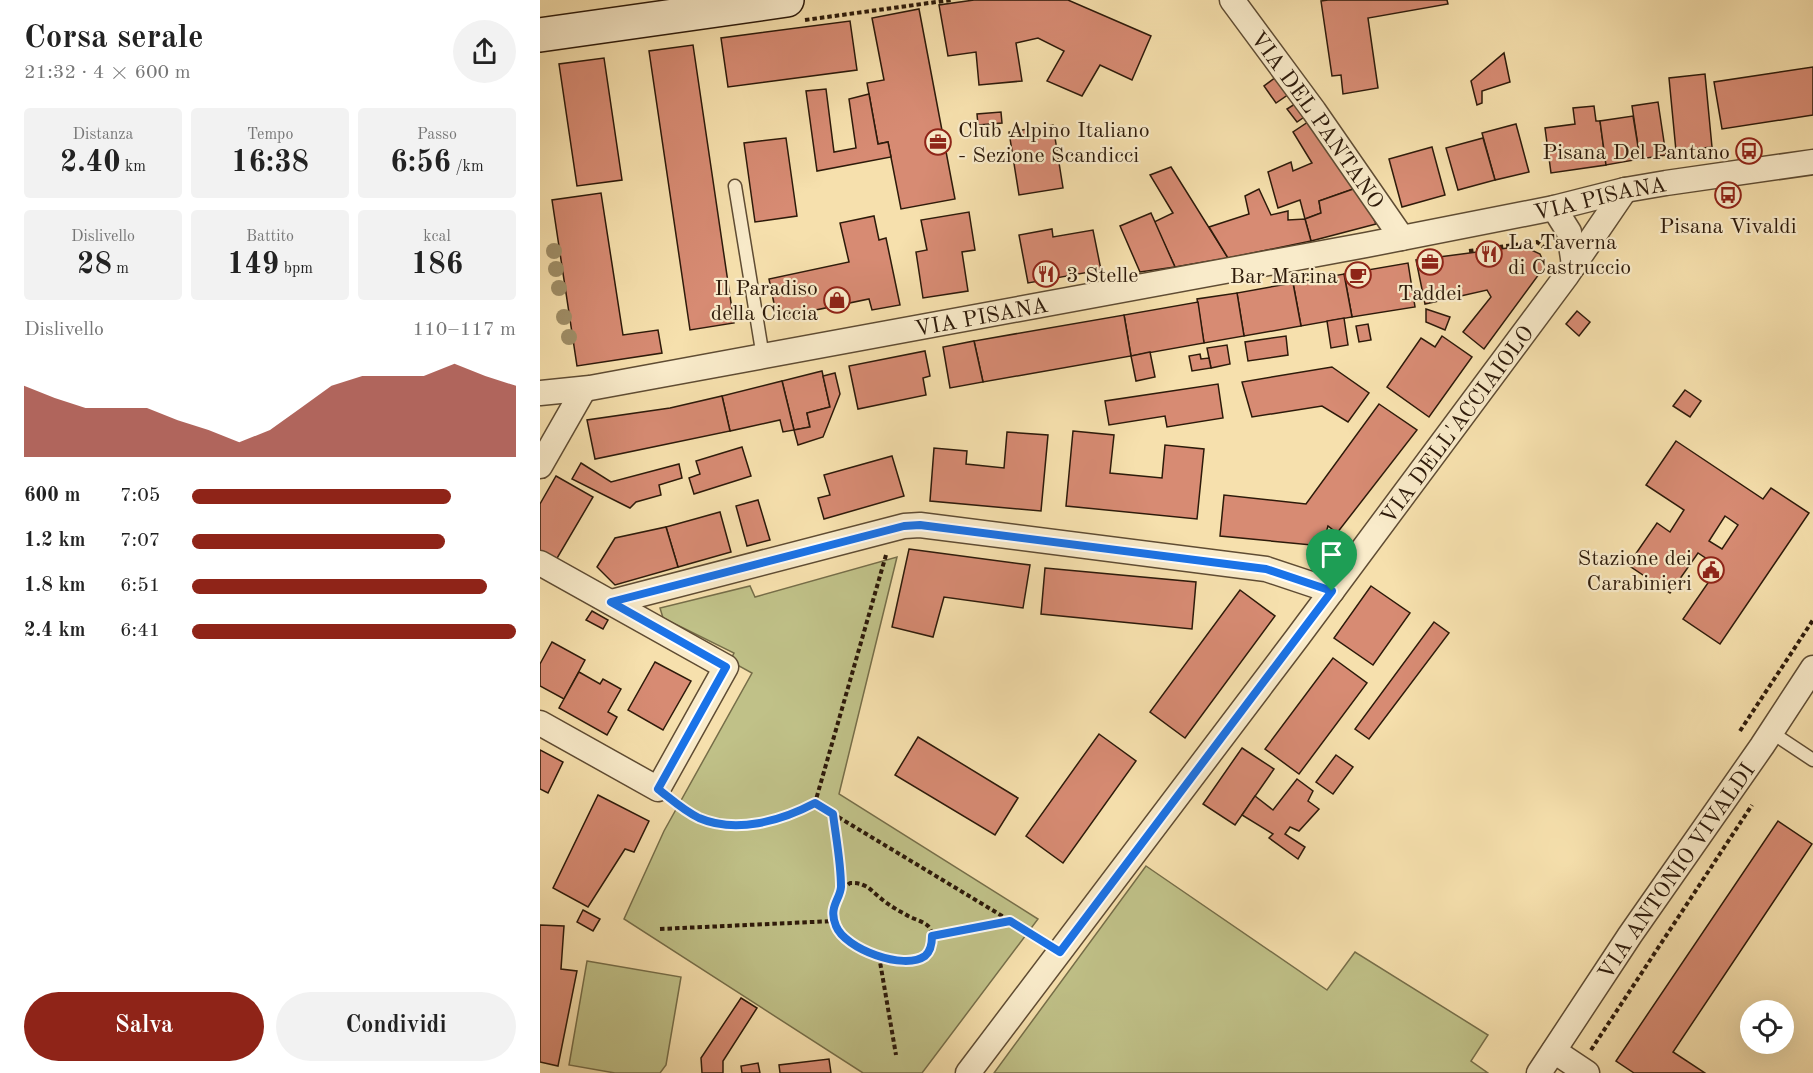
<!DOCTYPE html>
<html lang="it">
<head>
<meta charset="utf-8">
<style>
	:root { --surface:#fff; --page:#f2f2f2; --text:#222; --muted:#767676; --accent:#8f2418 }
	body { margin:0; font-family:"Old Standard TT",serif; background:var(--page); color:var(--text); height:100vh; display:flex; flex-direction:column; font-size:22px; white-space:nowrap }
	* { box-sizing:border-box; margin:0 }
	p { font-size:20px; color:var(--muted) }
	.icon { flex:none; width:33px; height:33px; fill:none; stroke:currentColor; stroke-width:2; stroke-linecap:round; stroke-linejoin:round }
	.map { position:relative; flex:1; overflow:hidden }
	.panel { display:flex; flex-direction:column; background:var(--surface); width:540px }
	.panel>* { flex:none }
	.fabs { position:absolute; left:1200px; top:1000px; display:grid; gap:12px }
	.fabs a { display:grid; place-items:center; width:54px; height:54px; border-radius:50%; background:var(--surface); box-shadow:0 6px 24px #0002; font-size:30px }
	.pin { position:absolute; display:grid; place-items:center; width:51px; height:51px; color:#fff; margin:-62px -26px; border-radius:50% 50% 50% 0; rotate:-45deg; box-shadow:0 0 6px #0007 }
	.pin .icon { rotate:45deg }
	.round { display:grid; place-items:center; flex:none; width:63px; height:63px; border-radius:32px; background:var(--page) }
	.overview { display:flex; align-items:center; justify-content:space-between; height:102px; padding:0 24px }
	h1 { font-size:33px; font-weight:700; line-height:45px }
	.figures { display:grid; grid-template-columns:repeat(3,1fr); gap:9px; height:102px; padding:6px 24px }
	.figures div { display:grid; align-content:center; border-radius:6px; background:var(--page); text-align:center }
	.figures b { font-size:30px; font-weight:700 }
	.figures small { font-size:16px; font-weight:400 }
	.figures p { font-size:16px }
	.chart { height:168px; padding:12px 24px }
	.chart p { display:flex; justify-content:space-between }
	.chart svg { width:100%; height:108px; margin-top:6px; fill:var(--accent); opacity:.7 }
	.cta { display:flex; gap:12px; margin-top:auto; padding:12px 24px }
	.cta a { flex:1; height:69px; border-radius:36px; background:var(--accent); color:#fff; font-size:24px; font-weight:700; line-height:69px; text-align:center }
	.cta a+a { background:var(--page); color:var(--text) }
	ul { padding:0 24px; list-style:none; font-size:20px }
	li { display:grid; grid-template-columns:96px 72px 1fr; align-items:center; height:45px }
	li i { height:15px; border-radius:8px; background:var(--accent) }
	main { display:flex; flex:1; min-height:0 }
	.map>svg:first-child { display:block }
	.green { fill:#c0c188; stroke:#766e49; stroke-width:1.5 }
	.building { fill:#d78b73; stroke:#2d1a0a; stroke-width:1.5; fill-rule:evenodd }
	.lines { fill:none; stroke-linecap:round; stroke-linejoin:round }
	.lane-casing { stroke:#5f4c33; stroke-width:15 }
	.street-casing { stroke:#5f4c33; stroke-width:27 }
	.secondary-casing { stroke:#2d1a0a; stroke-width:36 }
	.path { stroke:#2d1a0a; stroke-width:4; stroke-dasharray:4.5 3; stroke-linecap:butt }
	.lane { stroke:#f9ebca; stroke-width:12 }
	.street { stroke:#f9ebca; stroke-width:24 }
	.secondary { stroke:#f9ebca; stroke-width:33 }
	.tree { fill:#a08f68 }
	.route-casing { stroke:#fff; stroke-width:12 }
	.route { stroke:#1a73e8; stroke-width:8 }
	.labels { text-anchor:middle; stroke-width:4.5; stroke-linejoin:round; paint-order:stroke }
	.street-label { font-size:22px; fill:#2d1a0a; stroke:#f9ebca }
	.poi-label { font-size:22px; fill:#2d1a0a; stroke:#f9ebca; text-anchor:end }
</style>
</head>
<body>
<main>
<section class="panel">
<div class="overview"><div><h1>Corsa serale</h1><p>21:32 · 4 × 600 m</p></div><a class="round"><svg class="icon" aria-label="share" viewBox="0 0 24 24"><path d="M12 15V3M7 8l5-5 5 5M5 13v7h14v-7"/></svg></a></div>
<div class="figures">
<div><p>Distanza</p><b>2.40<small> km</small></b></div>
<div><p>Tempo</p><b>16:38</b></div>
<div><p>Passo</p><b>6:56<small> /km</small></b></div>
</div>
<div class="figures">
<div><p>Dislivello</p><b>28<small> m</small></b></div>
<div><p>Battito</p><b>149<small> bpm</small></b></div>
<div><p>kcal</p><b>186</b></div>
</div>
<div class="chart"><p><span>Dislivello</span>110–117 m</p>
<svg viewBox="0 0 160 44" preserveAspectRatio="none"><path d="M0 44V15L10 20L20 24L30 24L40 24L50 29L60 33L70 38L80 33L90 24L100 15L110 11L120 11L130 11L140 6L150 11L160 15V44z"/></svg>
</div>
<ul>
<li><b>600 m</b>7:05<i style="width:80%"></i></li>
<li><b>1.2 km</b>7:07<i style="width:78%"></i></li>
<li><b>1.8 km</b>6:51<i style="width:91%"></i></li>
<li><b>2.4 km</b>6:41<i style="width:100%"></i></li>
</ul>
<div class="cta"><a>Salva</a><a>Condividi</a></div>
</section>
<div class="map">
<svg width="1273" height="1073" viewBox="0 0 1273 1073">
	<rect width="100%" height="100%" fill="#f6e0ad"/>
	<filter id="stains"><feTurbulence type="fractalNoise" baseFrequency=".00333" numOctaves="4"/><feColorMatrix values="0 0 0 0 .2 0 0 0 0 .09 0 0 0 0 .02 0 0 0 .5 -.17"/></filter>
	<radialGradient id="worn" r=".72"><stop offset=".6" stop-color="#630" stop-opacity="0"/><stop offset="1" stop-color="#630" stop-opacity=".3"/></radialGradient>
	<g class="green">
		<path d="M357,557L299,794L498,919L382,1073H323L84,919L124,831L212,673L190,661L194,653L123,618L120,608L210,586L215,597Z"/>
		<path d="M606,866L787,990L815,952L948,1035L931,1061L948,1073H454Z"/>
		<path d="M47,961L141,977L126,1065L120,1073H75L29,1065Z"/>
	</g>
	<g class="building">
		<path d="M434,0H528L611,36L592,80L560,65L542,96L507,81L524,51L498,38L476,43L482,81L439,85L436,52L408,56L399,5Z"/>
		<path d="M788,0H907L908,4L828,18L838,88L803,94L801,75L792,76L781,1Z"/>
		<path d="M379,9L415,199L361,209L348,142L338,144L327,83L344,80L332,18Z"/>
		<path d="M310,21L317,70L188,87L181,38Z"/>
		<path d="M153,45L194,323L150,330L109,51Z"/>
		<path d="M964,53L970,82L942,91V103L937,105L931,81Z"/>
		<path d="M64,58L82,180L37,186L19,64Z"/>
		<path d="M1273,67V115L1182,129L1174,82Z"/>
		<path d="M1165,74L1172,147L1136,151L1129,78Z"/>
		<path d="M736,77L749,94L736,103L724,86Z"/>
		<path d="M286,89L294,152L316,148L309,99L329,94L338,144L348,142L351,157L277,171L266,91Z"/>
		<path d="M758,102L767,115L757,122L747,109Z"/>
		<path d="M1118,102L1126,155L1100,159L1092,106Z"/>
		<path d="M1054,106L1056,121H1060L1066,165L1011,173L1005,128L1035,124L1033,108Z"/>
		<path d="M461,112L462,123L438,125L437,114Z"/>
		<path d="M1093,116L1100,159L1066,165L1060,121Z"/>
		<path d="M771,120L819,187L779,201L781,213L765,219L760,200L738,208L728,172L751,162L753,171L772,163L753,132Z"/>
		<path d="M976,124L989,172L955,180L942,133Z"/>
		<path d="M513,125L523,188L479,195L469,132Z"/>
		<path d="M246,138L257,216L215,222L204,143Z"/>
		<path d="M943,138L955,180L918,190L906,148Z"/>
		<path d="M892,147L905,195L862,207L849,159Z"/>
		<path d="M631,167L688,258L635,267L614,222L633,213L610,175Z"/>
		<path d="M819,187L836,224L771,241L765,219L781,213L779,201Z"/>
		<path d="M719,189L731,215L748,211V220L765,219L771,241L688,258L669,227L709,214L705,196Z"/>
		<path d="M61,193L83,335L118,330L122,353L37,366L12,200Z"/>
		<path d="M429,212L435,250L422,252L428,291L383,298L376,252L387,250L381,220Z"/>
		<path d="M611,213L635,267L600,272L580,226Z"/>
		<path d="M334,216L339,240L346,238L360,305L332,310L329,299L237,318L229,279L309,262L300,223Z"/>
		<path d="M512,229L513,237L553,230L561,270L488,283L479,235Z"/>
		<path d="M983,246L1000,254L1005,266L944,349L923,332L951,297L947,290L885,304L876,260Z"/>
		<path d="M868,263L875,307L812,317L804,274Z"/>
		<path d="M804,274L812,317L761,326L753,283Z"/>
		<path d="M753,283L761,326L704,336L697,293Z"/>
		<path d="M697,293L704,336L664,343L657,299Z"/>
		<path d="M658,302L664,343L591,356L584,315Z"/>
		<path d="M886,309L910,317L905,330L886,322Z"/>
		<path d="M1037,311L1050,322L1039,336L1026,324Z"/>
		<path d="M584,315L591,356L443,382L434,341Z"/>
		<path d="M804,318L808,345L791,348L787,321Z"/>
		<path d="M828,324L831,340L819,342L816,326Z"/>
		<path d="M746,336L748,355L708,361L705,342Z"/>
		<path d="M902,336L932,357L889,417L847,387L881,338L895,347Z"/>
		<path d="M434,341L443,382L410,388L403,347Z"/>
		<path d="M687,345L690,364L671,368L667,348Z"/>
		<path d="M385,351L390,376L383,378L386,395L318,409L309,366Z"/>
		<path d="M610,352L615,377L596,381L591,356Z"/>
		<path d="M660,354L661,359L669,358L671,368L652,371L649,356Z"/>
		<path d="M792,367L829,393L808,422L782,406L712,417L702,382Z"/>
		<path d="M282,371L290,407L267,413L270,427L254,430L242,381Z"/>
		<path d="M295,373L300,394L283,437L258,445L254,430L270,427L267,413L290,407L283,376Z"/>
		<path d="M242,381L254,430L243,432L240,420L190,431L182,396Z"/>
		<path d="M678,384L683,418L627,427L625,416L569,425L565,401Z"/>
		<path d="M1145,390L1161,401L1150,417L1133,406Z"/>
		<path d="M182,396L190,431L55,459L47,420L130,408Z"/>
		<path d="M839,404L877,430L797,533L788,526L782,546L680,536L684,495L766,504Z"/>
		<path d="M533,431L574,435L570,473L622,478L625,445L664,449L657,519L526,506Z"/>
		<path d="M467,432L508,435L501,511L390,501L394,448L427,451L426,464L464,468Z"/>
		<path d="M1136,441L1223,499L1231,488L1269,513L1180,644L1143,619L1179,567L1158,553L1130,593L1088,565L1117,523L1130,532L1144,510L1106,485ZM1185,516L1198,525L1182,549L1169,541Z"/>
		<path d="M202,447L211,476L154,494L149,478L160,474L156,461Z"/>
		<path d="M352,456L364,496L284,519L278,498L290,495L284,475Z"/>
		<path d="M41,463L71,482L139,464L142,478L119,485L121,495L96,502L90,508L32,479Z"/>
		<path d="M16,476L53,497L16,560L0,551V504Z"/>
		<path d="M218,500L230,540L207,546L196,506Z"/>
		<path d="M180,512L191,552L138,567L126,527Z"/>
		<path d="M126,527L138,567L75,585L57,567L75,538Z"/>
		<path d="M369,549L490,565L483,608L404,597L393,637L352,627Z"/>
		<path d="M505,568L656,582L652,629L501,614Z"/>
		<path d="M831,586L870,613L833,665L794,638Z"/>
		<path d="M700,590L735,616L645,738L610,712Z"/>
		<path d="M52,611L68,620L63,629L46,620Z"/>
		<path d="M894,622L909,633L829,739L815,729Z"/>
		<path d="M12,642L45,660L24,699L0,686V664Z"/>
		<path d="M793,658L827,683L759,774L725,749Z"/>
		<path d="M115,662L151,681L123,730L88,710Z"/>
		<path d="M39,672L60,684L63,679L81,689L68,712L77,717L67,735L19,708Z"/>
		<path d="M559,734L596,761L523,863L486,836Z"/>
		<path d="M378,737L478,798L455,835L355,775Z"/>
		<path d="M702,748L734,769L695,825L663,804Z"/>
		<path d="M0,750L23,762L8,793L0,789Z"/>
		<path d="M796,755L813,767L793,794L776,782Z"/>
		<path d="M757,779L773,791L768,801L779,809L759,831L750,827L745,834L765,847L758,859L729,838L733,834L702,815L715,796L733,810Z"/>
		<path d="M58,795L109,821L94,852L85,849L48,907L13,888Z"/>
		<path d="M1238,821L1272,844L1133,1052L1165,1073H1094L1076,1061Z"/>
		<path d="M43,910L60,919L53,931L37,922Z"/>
		<path d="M0,925L24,926L21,969L37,971L18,1066L0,1062Z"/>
		<path d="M201,998L217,1008L183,1061V1073H162L161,1058Z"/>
		<path d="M289,1059L291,1073H240L239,1065Z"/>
		<path d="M218,1063L220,1073H202L201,1066Z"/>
	</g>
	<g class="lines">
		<g class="lane-casing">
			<g id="lane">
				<path d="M195,186L223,357"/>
				<path d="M1231,732L1273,760"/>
			</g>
		</g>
		<g class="street-casing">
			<g id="street">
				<path id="s1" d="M692,0L774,111L862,238"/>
				<path d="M1014,208L1029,232L1034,265"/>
				<path id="s2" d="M0,393L50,388L826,245L1014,208L1085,190L1126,183L1273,162"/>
				<path d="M0,466L44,389"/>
				<path d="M0,563L186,667L118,789L0,723"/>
				<path d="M71,602L364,526L380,525L726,569L792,591"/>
				<path d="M1014,1051L1047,1073"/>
				<path id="s3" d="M428,1073L757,638L1027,275L1085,190"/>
				<path id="s4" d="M999,1073L1090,935L1222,746L1273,668"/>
			</g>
		</g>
		<g class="secondary-casing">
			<path id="secondary" d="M0,35L247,0"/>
		</g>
		<g class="path">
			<path d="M265,20L411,0"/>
			<path d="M929,251L997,242L1008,250"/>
			<path d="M346,555L275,803L502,940"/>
			<path d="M1200,731L1273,620"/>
			<path d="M135,802C177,836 230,827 275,803"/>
			<path d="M293,814L301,890C272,931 323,955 357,959C365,960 377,962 384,957C392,951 395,935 389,927C384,921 372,919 365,914C355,909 346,903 338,896C333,892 329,887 323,885C319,883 315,883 310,883L301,890"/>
			<path d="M120,929L294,921"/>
			<path d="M392,936L470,921"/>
			<path d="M339,956L356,1055"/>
			<path d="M1051,1050L1212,805"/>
		</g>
		<use href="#lane" class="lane"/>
		<use href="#street" class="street"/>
		<use href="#secondary" class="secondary"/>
	</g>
	<g class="tree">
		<circle cx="14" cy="251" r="8"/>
		<circle cx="16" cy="269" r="8"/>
		<circle cx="19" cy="288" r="8"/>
		<circle cx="24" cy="317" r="8"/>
		<circle cx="29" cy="337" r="8"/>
	</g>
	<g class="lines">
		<g class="route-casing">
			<path id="route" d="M380,525L726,569L792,591L520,952L470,921L392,936C392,943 391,951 385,956C364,971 305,949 296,926C288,907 300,900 301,887C301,863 296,838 293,814L275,803C241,821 196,834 159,818C144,811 131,799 118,789L186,667L71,602L364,526Z"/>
		</g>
		<use href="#route" class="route"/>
	</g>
	<defs>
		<g id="office-ring" transform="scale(1.35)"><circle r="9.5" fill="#f9ebca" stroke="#8f2418" stroke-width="1.5"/><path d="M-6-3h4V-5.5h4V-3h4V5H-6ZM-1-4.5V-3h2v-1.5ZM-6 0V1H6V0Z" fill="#8f2418"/></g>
		<g id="bus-ring" transform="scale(1.35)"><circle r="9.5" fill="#f9ebca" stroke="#8f2418" stroke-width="1.5"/><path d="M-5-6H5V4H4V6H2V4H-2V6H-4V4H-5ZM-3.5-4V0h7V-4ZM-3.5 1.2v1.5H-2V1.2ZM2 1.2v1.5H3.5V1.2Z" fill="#8f2418"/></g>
		<g id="restaurant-ring" transform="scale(1.35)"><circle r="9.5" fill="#f9ebca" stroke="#8f2418" stroke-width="1.5"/><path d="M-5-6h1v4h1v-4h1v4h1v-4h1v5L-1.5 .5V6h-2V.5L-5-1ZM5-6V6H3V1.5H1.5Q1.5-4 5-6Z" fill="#8f2418"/></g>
		<g id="cafe-ring" transform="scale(1.35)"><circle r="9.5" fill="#f9ebca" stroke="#8f2418" stroke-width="1.5"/><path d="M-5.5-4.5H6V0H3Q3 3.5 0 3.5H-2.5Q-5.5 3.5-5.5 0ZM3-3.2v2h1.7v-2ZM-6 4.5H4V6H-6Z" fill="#8f2418"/></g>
		<g id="shop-ring" transform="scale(1.35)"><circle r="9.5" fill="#f9ebca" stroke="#8f2418" stroke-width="1.5"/><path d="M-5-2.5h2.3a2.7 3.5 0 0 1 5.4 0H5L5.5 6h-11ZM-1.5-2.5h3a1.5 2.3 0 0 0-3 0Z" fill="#8f2418"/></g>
		<g id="civic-ring" transform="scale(1.35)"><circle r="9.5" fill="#f9ebca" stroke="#8f2418" stroke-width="1.5"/><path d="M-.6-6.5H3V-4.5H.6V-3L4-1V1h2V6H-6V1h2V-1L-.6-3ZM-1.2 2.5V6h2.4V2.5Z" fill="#8f2418"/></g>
	</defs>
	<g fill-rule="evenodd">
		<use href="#office-ring" x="398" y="142"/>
		<use href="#bus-ring" x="1209" y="151"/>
		<use href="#bus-ring" x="1188" y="195"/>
		<use href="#restaurant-ring" x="949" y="254"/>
		<use href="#office-ring" x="890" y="262"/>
		<use href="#restaurant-ring" x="506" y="274"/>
		<use href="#cafe-ring" x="818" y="275"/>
		<use href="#shop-ring" x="297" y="300"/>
		<use href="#civic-ring" x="1171" y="570"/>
	</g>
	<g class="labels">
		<g class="street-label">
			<text dy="8" stroke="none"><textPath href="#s1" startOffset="147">VIA DEL PANTANO</textPath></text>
			<text dy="8" stroke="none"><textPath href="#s2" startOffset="1078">VIA PISANA</textPath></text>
			<text dy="8" stroke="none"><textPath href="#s2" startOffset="448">VIA PISANA</textPath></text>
			<text dy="8" stroke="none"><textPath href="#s3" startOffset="812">VIA DELL'ACCIAIOLO</textPath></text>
			<text dy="8" stroke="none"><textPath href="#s4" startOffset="244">VIA ANTONIO VIVALDI</textPath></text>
		</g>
		<g class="poi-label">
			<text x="418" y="137" text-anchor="start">Club Alpino Italiano<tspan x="418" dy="25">- Sezione Scandicci</tspan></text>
			<text x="1190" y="159">Pisana Del Pantano</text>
			<text x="1188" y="233" text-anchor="middle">Pisana Vivaldi</text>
			<text x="968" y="249" text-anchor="start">La Taverna<tspan x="968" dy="25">di Castruccio</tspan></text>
			<text x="526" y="282" text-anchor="start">3 Stelle</text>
			<text x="798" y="283">Bar Marina</text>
			<text x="278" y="295">Il Paradiso<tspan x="278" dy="25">della Ciccia</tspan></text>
			<text x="890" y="300" text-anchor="middle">Taddei</text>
			<text x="1152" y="565">Stazione dei<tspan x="1152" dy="25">Carabinieri</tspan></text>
		</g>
	</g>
	<rect width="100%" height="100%" filter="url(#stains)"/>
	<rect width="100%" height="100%" fill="url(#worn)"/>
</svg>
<div class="fabs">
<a><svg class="icon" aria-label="locate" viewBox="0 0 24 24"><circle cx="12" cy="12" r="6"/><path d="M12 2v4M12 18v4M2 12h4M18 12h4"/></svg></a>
</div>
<div class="pin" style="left:792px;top:591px;background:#1e9e55"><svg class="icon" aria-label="arrive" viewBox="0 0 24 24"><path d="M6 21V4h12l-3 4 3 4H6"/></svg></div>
</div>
</main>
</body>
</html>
